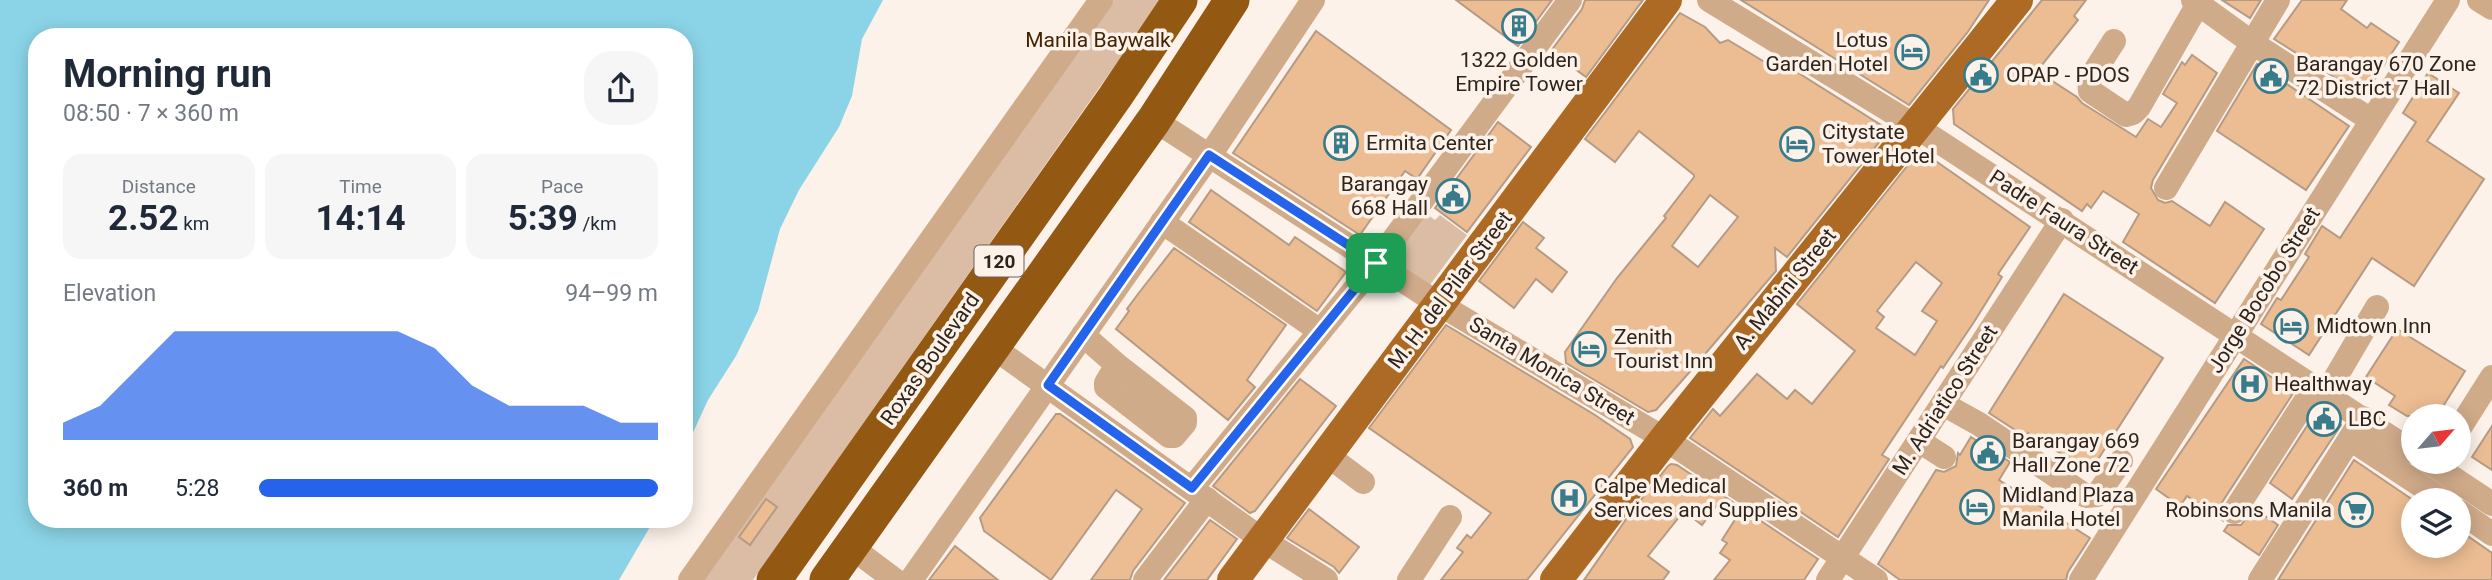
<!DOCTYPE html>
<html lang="en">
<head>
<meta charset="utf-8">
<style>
	:root { --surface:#fff; --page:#f6f6f7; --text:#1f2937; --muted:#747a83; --accent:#2563eb }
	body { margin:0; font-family:Roboto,sans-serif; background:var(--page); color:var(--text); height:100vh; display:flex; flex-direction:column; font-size:26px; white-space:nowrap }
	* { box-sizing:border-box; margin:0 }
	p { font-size:23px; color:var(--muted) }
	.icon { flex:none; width:38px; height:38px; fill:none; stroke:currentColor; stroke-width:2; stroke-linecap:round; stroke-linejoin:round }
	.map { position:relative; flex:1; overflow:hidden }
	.drawer { position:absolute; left:28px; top:28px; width:665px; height:500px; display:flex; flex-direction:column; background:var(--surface); border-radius:28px; box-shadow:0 4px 18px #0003 }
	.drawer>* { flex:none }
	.needle { width:46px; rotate:62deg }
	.controls { position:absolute; left:2401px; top:404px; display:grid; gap:14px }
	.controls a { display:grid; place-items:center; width:70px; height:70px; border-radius:50%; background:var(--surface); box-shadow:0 4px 18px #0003; font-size:35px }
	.pin { position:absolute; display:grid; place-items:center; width:60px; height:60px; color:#fff; margin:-30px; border-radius:14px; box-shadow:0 4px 10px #0006 }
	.round { display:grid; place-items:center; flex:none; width:74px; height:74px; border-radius:28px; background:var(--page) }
	.summary { display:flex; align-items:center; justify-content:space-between; height:119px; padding:0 35px }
	h1 { font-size:38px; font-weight:700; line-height:52px }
	.metrics { display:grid; grid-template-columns:repeat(3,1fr); gap:10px; height:119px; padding:7px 35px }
	.metrics div { display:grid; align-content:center; border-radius:18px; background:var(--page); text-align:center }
	.metrics b { font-size:35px; font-weight:700 }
	.metrics small { font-size:19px; font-weight:400 }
	.metrics p { font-size:19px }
	.chart { height:196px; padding:14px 35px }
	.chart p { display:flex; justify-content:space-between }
	.chart svg { width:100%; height:126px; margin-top:7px; fill:var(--accent); opacity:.7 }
	ul { padding:0 35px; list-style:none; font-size:23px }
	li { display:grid; grid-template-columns:112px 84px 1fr; align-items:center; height:52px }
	li i { height:18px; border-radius:9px; background:var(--accent) }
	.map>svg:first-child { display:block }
	.green { fill:#dabda4 }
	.water { fill:#8bd4e7 }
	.building { fill:#ecbd93; stroke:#b59b85; stroke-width:2; fill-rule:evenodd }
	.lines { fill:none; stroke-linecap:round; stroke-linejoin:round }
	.minor { stroke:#d0ab8a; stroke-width:24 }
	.major { stroke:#ac6a24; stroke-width:32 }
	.highway { stroke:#935812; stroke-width:35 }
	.route-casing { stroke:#fff; stroke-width:14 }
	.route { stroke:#2563eb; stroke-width:9 }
	.labels { text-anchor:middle; stroke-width:7; stroke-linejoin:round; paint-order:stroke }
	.shield { fill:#fdf2e9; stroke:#6c6259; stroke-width:2 }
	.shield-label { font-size:19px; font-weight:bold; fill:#2e241b }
	.park-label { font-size:21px; fill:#422302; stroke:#fdf2e9 }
	.poi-label { font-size:21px; fill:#2e241b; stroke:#fdf2e9; text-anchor:start }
	.street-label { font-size:21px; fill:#2e241b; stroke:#fdf2e9 }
</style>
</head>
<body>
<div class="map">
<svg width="2492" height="580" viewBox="0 0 2492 580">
	<rect width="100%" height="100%" fill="#fdf2e9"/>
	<g class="green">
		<path d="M1089,0H1161L753,580H683Z"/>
		<path d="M1424,212L1435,220L1440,215L1467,235L1429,286L1389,258Z"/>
	</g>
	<path class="water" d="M0,0H883L862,39L852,96L839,127L799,190L780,229L758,311L736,356L708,400L684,452V37H37V520H654L619,580H0Z"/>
	<g class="building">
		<path d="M1456,0H1552L1518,46Z"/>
		<path d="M1585,0H1643L1586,77L1551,51L1582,9Z"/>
		<path d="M1741,0H1989L1967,33L1909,105Z"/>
		<path d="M2042,0H2086L2074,16L2078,20L2037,71L2077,97L2082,103L2136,137L2148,119L2161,127L2177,103L2163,94L2182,62L2185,65L2192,55L2217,73L2153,180L2151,188L2158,200L2165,203L2172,201L2210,226L2225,202L2264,229L2215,303L2123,242L2139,214L2103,191L2091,208L2087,204L2082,211L1954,124L1953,109Z"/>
		<path d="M2222,0H2261L2250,18Z"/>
		<path d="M2302,0H2347L2341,9L2367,28L2371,23L2399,42L2364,96L2274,39Z"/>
		<path d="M1680,13L1705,27L1720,43L1728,40L1768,64L1773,57L1889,130L1787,257L1775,248L1776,271L1694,367L1656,410L1648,412L1566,363L1565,352L1617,278L1666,218L1664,216L1694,177V175L1639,131L1615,162L1585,139ZM1710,195L1738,217L1698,267L1672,246Z"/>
		<path d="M1316,31L1451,130L1417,179L1405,171L1360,235L1233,153Z"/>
		<path d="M2257,64L2349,126L2306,190L2217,131Z"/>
		<path d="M2428,73L2459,93L2427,141L2484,179L2414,286L2372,258L2309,355L2261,324L2277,298L2281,300L2309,257L2305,254L2322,226L2340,238L2416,122L2403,113Z"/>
		<path d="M1498,122L1531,147L1467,232L1435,208Z"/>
		<path d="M1920,150L2030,227L1998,274L2002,277L1974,322L1943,368L1941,366L1882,455L1889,459L1838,537L1690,438L1713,409L1720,416L1757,374L1787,399L1795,390L1812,404L1855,351L1797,304ZM1916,262L1942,283L1922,311L1937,321L1915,355L1876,328L1884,317L1877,311Z"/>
		<path d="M1211,190L1289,245L1295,237L1346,272L1317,311L1189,222Z"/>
		<path d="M1523,222L1544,238L1536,248L1567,272L1552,292L1536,279L1514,308L1479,281Z"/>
		<path d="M1174,248L1286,325L1247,380L1255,387L1228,420L1116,329L1129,311L1127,309L1138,294Z"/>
		<path d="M2064,294L2163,358L2090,472L2028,433L2026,437L1989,413Z"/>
		<path d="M1446,325L1595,415L1630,439L1633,447L1527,580H1441L1463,552L1457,548L1467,535L1471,538L1491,513L1369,428Z"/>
		<path d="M2397,329L2465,371L2437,416H2407L2389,405L2395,396L2366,377Z"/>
		<path d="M2244,359L2294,392L2221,504L2219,512L2222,520L2187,496L2180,506L2156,489Z"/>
		<path d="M1300,379L1336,406L1255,511L1250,513L1213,486Z"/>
		<path d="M2318,409L2341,425L2292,499L2270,483Z"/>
		<path d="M1056,414H1060L1185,503L1133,571L1130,580H1091L1142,509L1116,490L1051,580L984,531L980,518Z"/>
		<path d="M2492,426V470L2472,457Z"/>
		<path d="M1971,437L2010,462L1999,480L2090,538L2068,572L2066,580H1900L1878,564L1936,470L1944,472L1956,466L1958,453L1960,455Z"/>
		<path d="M2354,460L2413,500V546H2459V530L2492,553V580H2278Z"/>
		<path d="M1671,464L1677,465L1818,559L1804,580H1714L1730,560L1720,553L1727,543L1722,540L1736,518L1717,505L1702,525L1684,511L1648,556L1669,572L1663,580H1584L1629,515L1668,466Z"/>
		<path d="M766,499L777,507L750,545L739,537Z"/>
		<path d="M2254,508L2278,525L2259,555L2224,531L2228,525H2241Z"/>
		<path d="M1309,509L1359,547L1339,573L1334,567L1287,538Z"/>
		<path d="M1210,520L1237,539L1207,580H1164Z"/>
		<path d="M955,546L998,580H929Z"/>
	</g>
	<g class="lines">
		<g class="minor">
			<path d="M1709,0L1915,126L2413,452"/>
			<path d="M2193,0L2251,42L2371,120"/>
			<path d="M2479,0L2492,8"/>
			<path d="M2114,41L2089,80L2090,91L2126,115L2133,113L2139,107L2198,4"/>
			<path d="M1154,120L1439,304L1665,439L1876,580"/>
			<path d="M2166,188L2278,0"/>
			<path d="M1162,222L1320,331"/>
			<path d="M1083,335L1117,365L1185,418V423L1174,436H1169L1106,387V383L1117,365"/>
			<path d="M994,348L1263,540L1326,580"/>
			<path d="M2326,394L2377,307"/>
			<path d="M1943,404L1979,424L2086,496L2097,495L2121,461"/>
			<path d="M2459,429L2492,377"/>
			<path d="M2350,439L2443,500"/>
			<path d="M1919,441L1944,457"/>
			<path d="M1327,455L1363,482"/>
			<path d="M2429,462L2492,504"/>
			<path d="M1192,488L1376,263L1570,0"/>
			<path d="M2459,511L2492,534"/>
			<path d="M2234,512L2315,386"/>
			<path d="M851,547L895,580"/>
			<path d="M690,580L1101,0"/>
			<path d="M911,580L1216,146L1313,0"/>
			<path d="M1145,580L1207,499"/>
			<path d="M1409,580L1450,517"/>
			<path d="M1828,580L2062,220"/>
			<path d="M2081,580L2448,0"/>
			<path d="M2260,580L2363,418"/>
		</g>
		<g class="major">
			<path d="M1233,580L1666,0"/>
			<path d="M1556,580L1665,439L2017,0"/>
		</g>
		<g class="highway">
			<path d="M774,580L1115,97L1180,0"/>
			<path d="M827,580L1154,120L1232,0"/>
		</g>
	</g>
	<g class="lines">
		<g class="route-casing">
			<path id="route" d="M1209,155L1376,263L1192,488L1048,385Z"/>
		</g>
		<use href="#route" class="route"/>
	</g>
	<defs>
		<g id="building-ring" transform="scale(1.75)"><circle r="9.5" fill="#fdf2e9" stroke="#387b8b" stroke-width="1.5"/><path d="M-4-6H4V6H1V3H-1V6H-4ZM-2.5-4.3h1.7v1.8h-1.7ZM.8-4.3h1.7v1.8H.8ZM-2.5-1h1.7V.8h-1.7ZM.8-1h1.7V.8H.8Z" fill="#387b8b"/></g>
		<g id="hotel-ring" transform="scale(1.75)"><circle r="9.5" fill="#fdf2e9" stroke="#387b8b" stroke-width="1.5"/><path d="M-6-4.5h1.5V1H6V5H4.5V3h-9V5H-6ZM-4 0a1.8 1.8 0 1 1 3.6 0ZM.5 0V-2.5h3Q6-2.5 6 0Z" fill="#387b8b"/></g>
		<g id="civic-ring" transform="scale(1.75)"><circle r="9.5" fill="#fdf2e9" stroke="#387b8b" stroke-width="1.5"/><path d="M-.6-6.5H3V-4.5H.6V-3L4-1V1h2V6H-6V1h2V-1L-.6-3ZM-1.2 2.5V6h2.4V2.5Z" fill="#387b8b"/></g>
		<g id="hospital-ring" transform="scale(1.75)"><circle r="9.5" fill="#fdf2e9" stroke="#387b8b" stroke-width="1.5"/><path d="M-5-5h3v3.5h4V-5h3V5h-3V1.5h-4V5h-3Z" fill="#387b8b"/></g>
		<g id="supermarket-ring" transform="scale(1.75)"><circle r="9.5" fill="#fdf2e9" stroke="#387b8b" stroke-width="1.5"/><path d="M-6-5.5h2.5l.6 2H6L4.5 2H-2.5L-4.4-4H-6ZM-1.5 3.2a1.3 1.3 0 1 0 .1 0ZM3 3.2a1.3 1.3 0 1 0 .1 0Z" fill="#387b8b"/></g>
	</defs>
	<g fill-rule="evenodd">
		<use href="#building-ring" x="1519" y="26"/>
		<use href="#hotel-ring" x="1912" y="52"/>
		<use href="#civic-ring" x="1981" y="75"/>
		<use href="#civic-ring" x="2271" y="76"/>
		<use href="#building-ring" x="1341" y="143"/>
		<use href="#hotel-ring" x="1797" y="144"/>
		<use href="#civic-ring" x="1453" y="196"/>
		<use href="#hotel-ring" x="2291" y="326"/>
		<use href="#hotel-ring" x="1589" y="349"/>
		<use href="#hospital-ring" x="2250" y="384"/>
		<use href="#civic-ring" x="2324" y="419"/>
		<use href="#civic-ring" x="1988" y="453"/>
		<use href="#hospital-ring" x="1569" y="498"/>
		<use href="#hotel-ring" x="1977" y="507"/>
		<use href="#supermarket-ring" x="2356" y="510"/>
	</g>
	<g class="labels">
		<rect class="shield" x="974.5" y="245.5" width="49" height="31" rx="5"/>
		<g class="shield-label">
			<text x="999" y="268">120</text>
		</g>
		<g class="park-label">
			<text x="1098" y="47">Manila Baywalk</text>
		</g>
		<g class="poi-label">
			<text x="1888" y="47" text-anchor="end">Lotus<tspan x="1888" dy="24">Garden Hotel</tspan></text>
			<text x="1519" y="67" text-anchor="middle">1322 Golden<tspan x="1519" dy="24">Empire Tower</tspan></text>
			<text x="2296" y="71">Barangay 670 Zone<tspan x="2296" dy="24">72 District 7 Hall</tspan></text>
			<text x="2006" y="82">OPAP - PDOS</text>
			<text x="1822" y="139">Citystate<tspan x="1822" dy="24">Tower Hotel</tspan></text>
			<text x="1366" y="150">Ermita Center</text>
			<text x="1428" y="191" text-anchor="end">Barangay<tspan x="1428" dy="24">668 Hall</tspan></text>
			<text x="2316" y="333">Midtown Inn</text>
			<text x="1614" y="344">Zenith<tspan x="1614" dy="24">Tourist Inn</tspan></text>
			<text x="2274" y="391">Healthway</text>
			<text x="2348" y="426">LBC</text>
			<text x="2012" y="448">Barangay 669<tspan x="2012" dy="24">Hall Zone 72</tspan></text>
			<text x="1594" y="493">Calpe Medical<tspan x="1594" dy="24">Services and Supplies</tspan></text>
			<text x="2002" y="502">Midland Plaza<tspan x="2002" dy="24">Manila Hotel</tspan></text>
			<text x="2332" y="517" text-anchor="end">Robinsons Manila</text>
		</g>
		<g class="street-label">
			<text transform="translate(2064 222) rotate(33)" y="7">Padre Faura Street</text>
			<text transform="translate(1785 289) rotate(-51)" y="7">A. Mabini Street</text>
			<text transform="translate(1450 290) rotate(-53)" y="7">M. H. del Pilar Street</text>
			<text transform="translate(2264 290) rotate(-58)" y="7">Jorge Bocobo Street</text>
			<text transform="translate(930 359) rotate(-55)" y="7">Roxas Boulevard</text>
			<text transform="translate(1552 371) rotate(31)" y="7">Santa Monica Street</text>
			<text transform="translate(1945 400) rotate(-57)" y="7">M. Adriatico Street</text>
		</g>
	</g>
</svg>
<div class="controls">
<a><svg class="needle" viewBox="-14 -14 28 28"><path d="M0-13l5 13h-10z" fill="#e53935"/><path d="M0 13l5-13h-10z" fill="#747a83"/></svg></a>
<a><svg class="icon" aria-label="layers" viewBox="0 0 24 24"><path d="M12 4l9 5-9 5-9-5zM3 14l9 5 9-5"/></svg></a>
</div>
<div class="pin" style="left:1376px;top:263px;background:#1e9e55"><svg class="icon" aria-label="arrive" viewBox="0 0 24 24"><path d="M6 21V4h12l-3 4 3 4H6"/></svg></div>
<section class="drawer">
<div class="summary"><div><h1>Morning run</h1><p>08:50 · 7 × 360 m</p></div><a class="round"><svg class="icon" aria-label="share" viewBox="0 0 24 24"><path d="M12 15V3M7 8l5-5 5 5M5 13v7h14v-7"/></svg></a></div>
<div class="metrics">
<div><p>Distance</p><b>2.52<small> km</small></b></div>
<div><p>Time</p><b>14:14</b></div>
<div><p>Pace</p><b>5:39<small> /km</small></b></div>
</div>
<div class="chart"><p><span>Elevation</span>94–99 m</p>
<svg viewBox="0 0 160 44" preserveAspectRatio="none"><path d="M0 44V38L10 32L20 19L30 6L40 6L50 6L60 6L70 6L80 6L90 6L100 12L110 25L120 32L130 32L140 32L150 38L160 38V44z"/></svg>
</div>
<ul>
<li><b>360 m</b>5:28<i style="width:100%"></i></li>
</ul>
</section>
</div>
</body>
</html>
